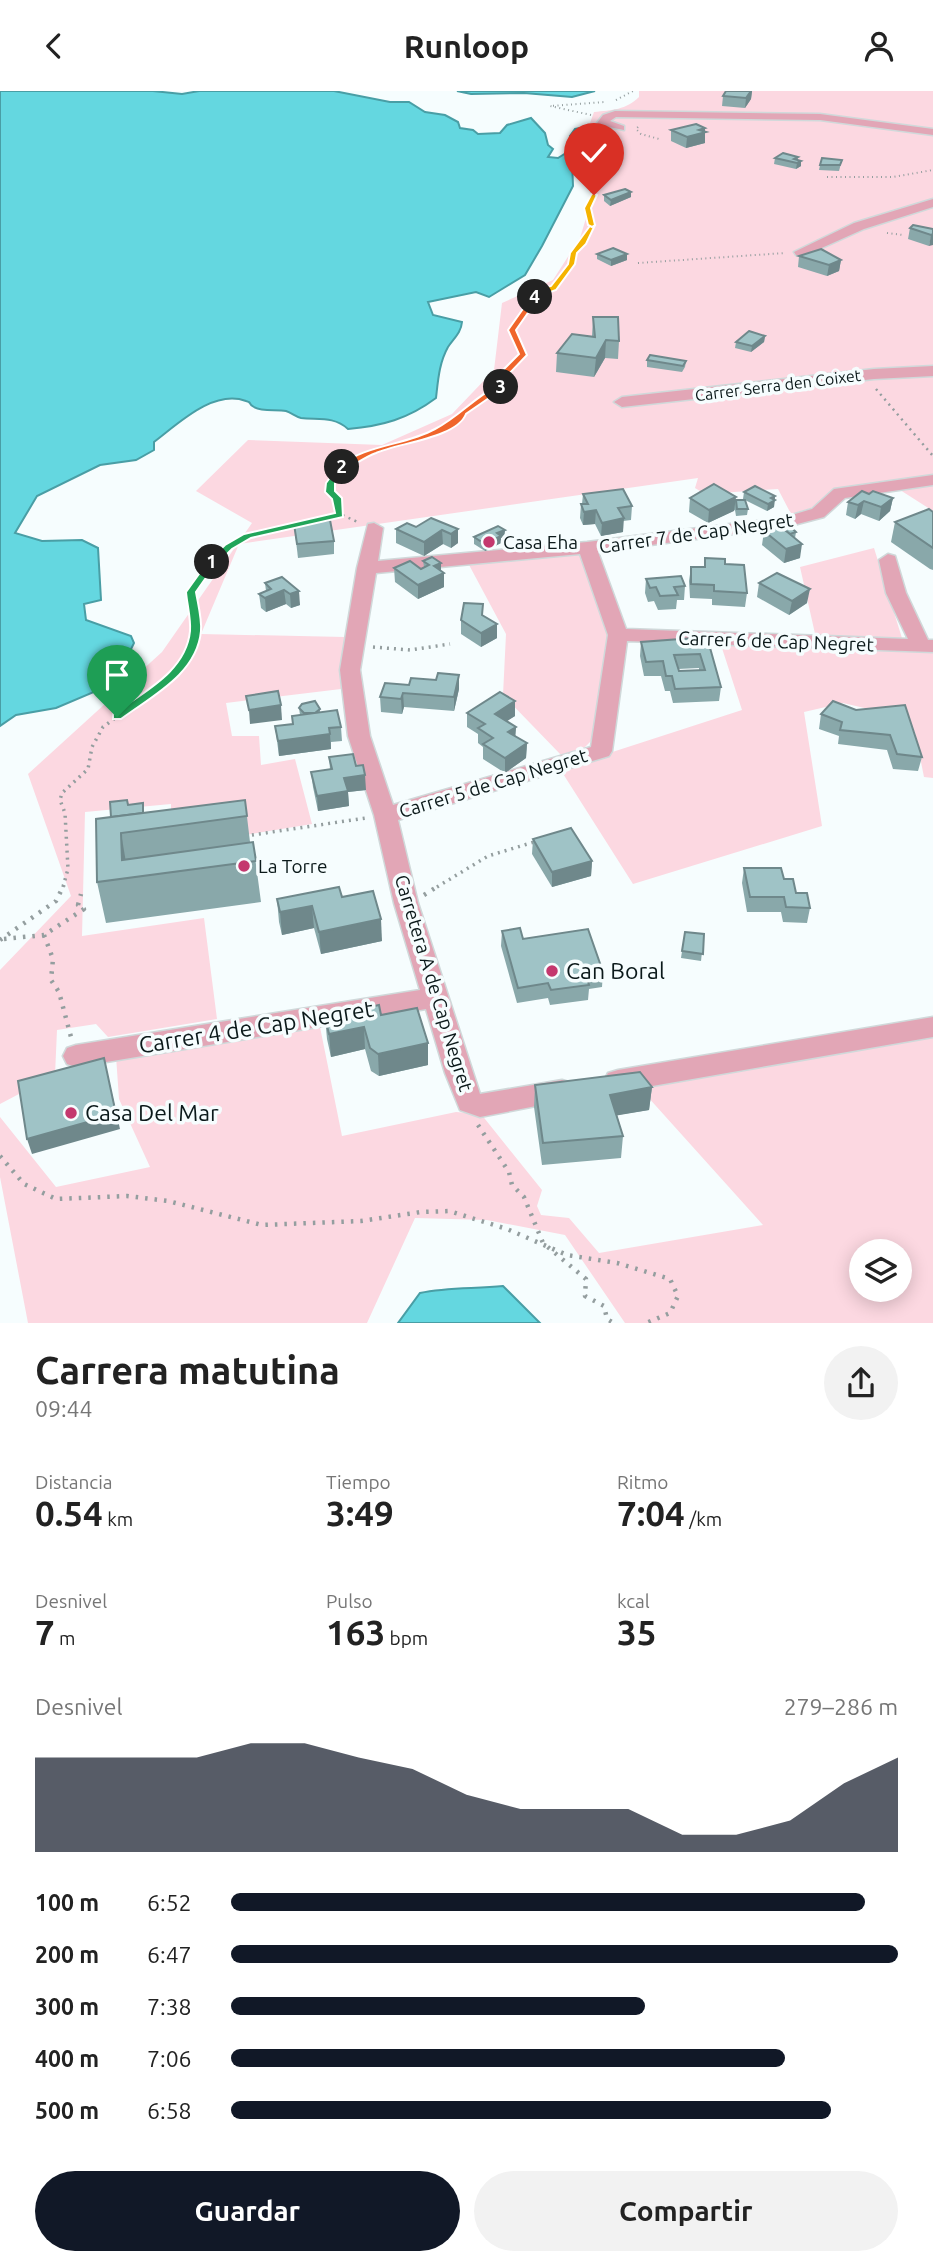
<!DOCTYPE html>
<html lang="es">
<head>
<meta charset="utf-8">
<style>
	:root { --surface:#fff; --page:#f2f2f2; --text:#222; --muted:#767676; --accent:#111827 }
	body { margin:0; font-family:Ubuntu,sans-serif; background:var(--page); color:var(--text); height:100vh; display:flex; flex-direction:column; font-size:26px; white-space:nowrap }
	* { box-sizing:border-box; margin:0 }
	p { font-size:23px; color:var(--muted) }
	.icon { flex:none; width:38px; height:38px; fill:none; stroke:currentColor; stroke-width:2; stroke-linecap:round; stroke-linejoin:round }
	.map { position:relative; height:1232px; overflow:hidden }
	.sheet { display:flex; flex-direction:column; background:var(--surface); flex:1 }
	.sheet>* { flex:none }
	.controls { position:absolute; left:849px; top:1148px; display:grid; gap:14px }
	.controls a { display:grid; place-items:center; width:63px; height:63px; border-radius:50%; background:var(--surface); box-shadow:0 4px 18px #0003; font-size:35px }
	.pin { position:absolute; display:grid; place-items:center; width:60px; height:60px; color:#fff; margin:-72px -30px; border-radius:50% 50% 50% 0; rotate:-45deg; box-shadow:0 0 7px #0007 }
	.pin .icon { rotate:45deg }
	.km { position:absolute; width:35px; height:35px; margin:-18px; border-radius:50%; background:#222; color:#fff; font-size:19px; line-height:35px; text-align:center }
	.round { display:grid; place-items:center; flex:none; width:74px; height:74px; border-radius:37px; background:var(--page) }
	.headline { display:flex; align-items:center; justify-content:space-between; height:119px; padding:0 35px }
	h1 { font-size:38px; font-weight:700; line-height:52px }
	.stats { display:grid; grid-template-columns:repeat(3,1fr); gap:10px; height:119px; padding:7px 35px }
	.stats div { display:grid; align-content:center }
	.stats b { font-size:35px; font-weight:700 }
	.stats small { font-size:19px; font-weight:400 }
	.stats p { font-size:19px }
	.chart { height:196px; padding:14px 35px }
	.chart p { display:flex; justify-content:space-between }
	.chart svg { width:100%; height:126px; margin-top:7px; fill:var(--accent); opacity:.7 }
	.action { display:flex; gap:14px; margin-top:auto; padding:14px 35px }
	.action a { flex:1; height:80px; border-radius:42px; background:var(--accent); color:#fff; font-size:28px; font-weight:700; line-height:80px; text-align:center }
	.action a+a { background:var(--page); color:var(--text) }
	ul { padding:0 35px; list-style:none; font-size:23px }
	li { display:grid; grid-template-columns:112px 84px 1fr; align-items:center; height:52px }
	li i { height:18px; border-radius:9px; background:var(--accent) }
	header { display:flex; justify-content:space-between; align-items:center; height:91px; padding:0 35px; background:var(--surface); font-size:32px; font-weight:700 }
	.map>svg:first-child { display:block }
	.green { fill:#fcd8e1; fill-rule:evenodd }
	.water { fill:#64d7e0; stroke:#499ea5; stroke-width:2 }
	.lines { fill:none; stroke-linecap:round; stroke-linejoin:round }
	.minor-casing { stroke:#d0d9da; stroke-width:3 }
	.path-far3 { stroke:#949e9f; stroke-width:2; stroke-dasharray:1 3.5; stroke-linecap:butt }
	.path-far2 { stroke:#949e9f; stroke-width:2.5; stroke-dasharray:2 4.5; stroke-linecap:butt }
	.path-far1 { stroke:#949e9f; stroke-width:3.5; stroke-dasharray:2 5; stroke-linecap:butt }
	.path { stroke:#949e9f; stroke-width:4.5; stroke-dasharray:2.5 7; stroke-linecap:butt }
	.minor { fill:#e2a6b6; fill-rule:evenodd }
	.wall { fill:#89a8aa; fill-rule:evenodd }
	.shaded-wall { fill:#6f888b }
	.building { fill:#9fc3c6; stroke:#6f888b; stroke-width:2; fill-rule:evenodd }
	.split-1 { fill:#22a559; stroke:#fff; stroke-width:2 }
	.split-2 { fill:#22a559; stroke:#fff; stroke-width:2 }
	.split-3 { fill:#f0652b; stroke:#fff; stroke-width:2 }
	.split-4 { fill:#f0652b; stroke:#fff; stroke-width:2 }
	.split-5 { fill:#f5b400; stroke:#fff; stroke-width:2 }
	.split-6 { fill:#f5b400; stroke:#fff; stroke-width:2 }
	.poi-dot { fill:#c4386e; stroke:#f6fdfe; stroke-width:2.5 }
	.labels { text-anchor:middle; stroke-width:7; stroke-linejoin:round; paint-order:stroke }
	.far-street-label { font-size:16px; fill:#0b191a; stroke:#f6fdfe }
	.street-label { font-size:19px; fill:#0b191a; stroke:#f6fdfe }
	.poi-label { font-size:19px; fill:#0b191a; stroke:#f6fdfe; text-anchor:start }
	.near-poi-label { font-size:23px; fill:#0b191a; stroke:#f6fdfe; text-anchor:start }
	.near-street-label { font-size:23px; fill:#0b191a; stroke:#f6fdfe }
</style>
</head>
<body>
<header><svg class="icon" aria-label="back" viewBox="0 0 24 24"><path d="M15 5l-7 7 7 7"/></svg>Runloop<svg class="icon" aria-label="person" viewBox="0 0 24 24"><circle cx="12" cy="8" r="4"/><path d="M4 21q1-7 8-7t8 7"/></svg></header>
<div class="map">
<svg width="933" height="1233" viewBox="0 0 933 1233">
	<rect width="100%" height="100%" fill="#f6fdfe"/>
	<g class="green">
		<path d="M639,0H933V420L886,390L839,397L811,417L791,423L778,398L705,403L695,397L698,387L239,453L201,543L345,546L341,598L226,612L232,645H259L261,674L295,668L312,733L171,756V713L85,721L82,845L204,827L217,928L108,946L96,933L57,939L55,984L0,1013V879L71,805L28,683L162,561L252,432L196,400L248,349L382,354L452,323L494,279L502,212L553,189L580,147L593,104L607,69L605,46L590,32L594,21C612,19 626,19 639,6Z"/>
		<path d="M874,457L906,560H933V687L924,686L915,641L903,626L843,612L804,621L822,735L633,793L560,678L742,619L721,554L818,556L800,476Z"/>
		<path d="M580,461L608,538L592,649L585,656L561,664L503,604L506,543L468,472Z"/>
		<path d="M319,931L342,1045L456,1021L481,1023L542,1099L537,1115L541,1124L569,1127L599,1162L763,1134L638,995L933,944V1232H625L565,1144L487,1129L415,1127L367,1232H28L0,1086V1026L56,1096L150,1076L119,1008L116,965ZM861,1160H900V1199H861Z"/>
	</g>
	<g class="water">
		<path d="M0,0H153L182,3L199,0H334L390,11H409L425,21L445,24L458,31L460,37L473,39L478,43L500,42L507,34L531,27L545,42L548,54L553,58L548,66L558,67L577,55L570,45L575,38L581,37L584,57L572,69L573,95L542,155L525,184L489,206L476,201L428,211L433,224L462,231C461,242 454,247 448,256C439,272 438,290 436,307C408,328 382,335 348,338C334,325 318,329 301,327C296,326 292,322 286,320C277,318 262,321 254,316C247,312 253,312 246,310C213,298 178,333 154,351V359L136,369L100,374L37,405L15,442L42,450L82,449L98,457L101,509L84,513L86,529L131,545L134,552L120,581L101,598L56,617L16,624L0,635Z"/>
		<path d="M457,0H595L572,6L524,2L471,3Z"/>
		<path d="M503,1195L540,1232H398L420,1202C448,1196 475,1198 503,1195Z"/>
	</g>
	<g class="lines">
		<g class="minor-casing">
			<g id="minor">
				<path d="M615,20L820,23L933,38V44L820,29L616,26L610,30L624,35V39L599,34L597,32L603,24Z"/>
				<path d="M933,108V116L864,138L806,164H796L794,161L854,132Z"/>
				<path d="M933,275V285L874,288L622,316L614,311L622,306L874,278Z"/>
				<path d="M933,384V394L845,407L824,426L786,436L598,461L626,538L908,548L886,502L879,469L888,463L895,465L906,502L928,549H933V561L627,550L612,660L609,665L398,729L418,812L480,1003L562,989L572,992L576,1000L572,1008L480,1026L460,1019L445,982L426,918L76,976L67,973L63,965L67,957L76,954L420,899L394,812L374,724L348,645L340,579L357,477L368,433L374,432L383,437L378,470L587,451L785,426L812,418L834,398ZM580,463L608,544L591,656L393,714L370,645L360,579L376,482Z"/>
				<path d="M933,926V946L618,1001L608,998L604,990L608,982L618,979Z"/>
			</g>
		</g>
		<g class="path-far3">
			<path d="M616,9L633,0"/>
			<path d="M591,24L550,15L605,11"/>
			<path d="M638,36L636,38L641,43L659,48"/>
			<path d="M827,86H893L933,79"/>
			<path d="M887,142L903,144"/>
			<path d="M638,172L785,162"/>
			<path d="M543,200C573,191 573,153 593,133L587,117L594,107L591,100L602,87L601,75L605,68L601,43"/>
		</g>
		<g class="path-far2">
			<path d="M876,298L933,365"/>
			<path d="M340,423L337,407L330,401C343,356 396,357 433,342C442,339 455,333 461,326C465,321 467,317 472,313C482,306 494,302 503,292L501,285L523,264L512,239L538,202L549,199"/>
			<path d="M226,459L248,445L340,423L360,432"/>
		</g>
		<g class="path-far1">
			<path d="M373,556L410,559L450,553"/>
			<path d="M245,745L366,727"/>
			<path d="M63,796L68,778L65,722L60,709L62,702L88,678L92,656L103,636L176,582C199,556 195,533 191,501L218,465L229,458"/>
			<path d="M437,796L488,765L534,751"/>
		</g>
		<g class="path">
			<path d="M424,804L440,794"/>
			<path d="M44,844L53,868L51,889L59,901L71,946"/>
			<path d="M4,848L44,844L84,818L78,814L81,803"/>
			<path d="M0,849L56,810L64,794"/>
			<path d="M478,1034L509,1081L512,1094L524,1106L543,1152L586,1188L585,1205L604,1215L607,1228L615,1233"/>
			<path d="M0,1065L24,1093L56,1108L127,1105L168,1110L262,1134L361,1130L421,1121L449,1120L507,1138L567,1164L617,1172L670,1188L678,1205L670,1222L644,1233"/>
		</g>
		<use href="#minor" class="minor"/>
	</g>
	<g class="wall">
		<path d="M752,0L751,8L745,17L722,15L723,5Z"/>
		<path d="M671,39L705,41V52L686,57L671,50Z"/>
		<path d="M798,66V69L801,75L796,78L774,73L775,67Z"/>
		<path d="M842,69L839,80L819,79L820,74Z"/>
		<path d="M631,101V106L610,115L604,110V104Z"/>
		<path d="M910,137L933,138L929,155L908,148Z"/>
		<path d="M597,163H627V169L611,175L597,168Z"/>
		<path d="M799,165L841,169L839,180L827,185L798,176Z"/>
		<path d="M593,226L619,250L618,268L605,267L594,286L556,281L557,262L592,245Z"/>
		<path d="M765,245L764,251L751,261L735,257L736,251Z"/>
		<path d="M647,269L686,270L685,276L682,281L647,276Z"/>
		<path d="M744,401L775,405L774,416L767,420L745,409L748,418L747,424L736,425L735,419L708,432L689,421L690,407L745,409L743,408Z"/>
		<path d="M583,403L632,415L631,429L623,430V441L601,445L595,433L583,434L580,427L581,413H582Z"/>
		<path d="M869,403L893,407L890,420L879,430L861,423L855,428L846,424L848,411Z"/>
		<path d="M933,421V479L930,478L891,451L895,431Z"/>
		<path d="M294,433L334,450V463L298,467Z"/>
		<path d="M778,434L796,441L795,447L800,467L784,472L762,454L764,440L777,436Z"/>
		<path d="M416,436L458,438V452L451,457L443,453L424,465L396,452V438Z"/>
		<path d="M505,439L504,446L501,447V452L485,460L474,453V446Z"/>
		<path d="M705,467L725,473L747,502L745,516L712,514V508L690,507L689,490L691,476H704Z"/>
		<path d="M423,470L444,482V496L418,508L395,491L394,477L421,478L424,476Z"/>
		<path d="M282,486L300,514L291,517L286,513L266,521L261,517L259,503L266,500L265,492Z"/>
		<path d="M646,488L685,495L684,509H677L676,518L658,519L654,510L648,511L645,502Z"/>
		<path d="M759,492L807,512L789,524L757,506Z"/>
		<path d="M483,525L497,547L481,556L461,543V529Z"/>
		<path d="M707,546L721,596L719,610L673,612L670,600H665L661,585H644L640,565L641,551ZM699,577V579L679,580L678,578Z"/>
		<path d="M459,584V598L454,620L404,616L402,623L381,621L380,606L409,594L436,589Z"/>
		<path d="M515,610V625L506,630L516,636L515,645L527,652L526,667L505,682L483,668V656L478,652V643L467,636V622Z"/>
		<path d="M299,617L320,618V621L341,636L342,650L331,651V658L279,665L275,635L293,633L292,625L300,624Z"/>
		<path d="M856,619L922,666L918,680L893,678L887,659L838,653L839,645L819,638L821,623Z"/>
		<path d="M329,666L356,675L366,699L348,701L349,715L318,720L313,696L311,681L330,678Z"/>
		<path d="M245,709L250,751H253L261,811L106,832L97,791L111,726L128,714L143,712L144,722Z"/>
		<path d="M533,748L592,770L591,785L552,796L532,763Z"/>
		<path d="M744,777L784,788L810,817L807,832L783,831L781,821H747L742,792Z"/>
		<path d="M342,806L382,850L321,863L314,837L282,844L279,831L277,808Z"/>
		<path d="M502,840L603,881L602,896L589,898L588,909L550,914L548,907L517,912L501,855Z"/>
		<path d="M685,841L704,843L701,870L681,867Z"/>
		<path d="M381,924L428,952V974L379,985L371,980L365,958L331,966L327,948L325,926Z"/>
		<path d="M535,994L652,996L649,1019L617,1024L623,1045L621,1067L542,1074L534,1016Z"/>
	</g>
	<g class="shaded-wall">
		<path d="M751,0H752L751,8L745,17L746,7Z"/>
		<path d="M705,37V52L686,57L687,46L699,39Z"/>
		<path d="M801,70V75L796,78L797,72Z"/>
		<path d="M631,101V106L610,115L611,109Z"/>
		<path d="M933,143V154L929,155L931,144Z"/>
		<path d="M627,163V169L611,175V169Z"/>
		<path d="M841,169L839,180L827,185L829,174Z"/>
		<path d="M765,245L764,251L751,261L752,255Z"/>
		<path d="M606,249L605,267L594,286L596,267Z"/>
		<path d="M775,405L774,416L767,420L768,413L771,407Z"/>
		<path d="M736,406L734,420L708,432L709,419Z"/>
		<path d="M893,407L890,420L879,430L881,416Z"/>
		<path d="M864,410L861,423L855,428L858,414Z"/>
		<path d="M596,419L595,433L583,434L584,421Z"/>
		<path d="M624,427L623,441L601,445L602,432Z"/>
		<path d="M458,438V452L451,457V443Z"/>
		<path d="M442,439L443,453L424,465V451Z"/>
		<path d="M505,439L504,446L501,447V452L485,460V453L497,442Z"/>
		<path d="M802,453L800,467L784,472L786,458Z"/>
		<path d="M441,472V483L444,482V496L418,508V494L434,475Z"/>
		<path d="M810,498L807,512L789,524L792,510Z"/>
		<path d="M284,499L286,513L266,521L265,507Z"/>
		<path d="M299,500L300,514L291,517L290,503Z"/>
		<path d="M497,533V547L481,556V542Z"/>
		<path d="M459,584V598L454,620V606Z"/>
		<path d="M403,602L404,616L402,623L401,608Z"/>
		<path d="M515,610V625L495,638V623Z"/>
		<path d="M281,614L282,629L250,633L249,619Z"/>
		<path d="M516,636L515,650L508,641Z"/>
		<path d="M330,643L331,658L279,665L278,650Z"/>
		<path d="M527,652L526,667L505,682V667Z"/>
		<path d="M365,684L366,699L348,701L349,715L318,720L317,705L344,687Z"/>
		<path d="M121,742L128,783L122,769Z"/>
		<path d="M592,770L591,785L552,796V781Z"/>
		<path d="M312,815L314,837L282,844L280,821Z"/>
		<path d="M381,828L382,850L321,863L319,841Z"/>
		<path d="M364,936L365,958L331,966L329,943Z"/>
		<path d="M428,952V974L379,985L378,963Z"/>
		<path d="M104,967L120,1038L32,1063L27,1048Z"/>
		<path d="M652,996L649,1019L608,1026L610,1004Z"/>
	</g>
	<g class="building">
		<path d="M726,0H751L746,7L723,5Z"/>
		<path d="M696,33L705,37L699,39L706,41L687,46L671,39Z"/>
		<path d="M783,62L798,66L794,68L801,70L797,72L775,67Z"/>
		<path d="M822,67L842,69L840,74H820Z"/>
		<path d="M625,98L631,101L611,109L604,104Z"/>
		<path d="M913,134L933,138V143L931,144L910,137Z"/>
		<path d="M613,157L627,163L611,169L597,163Z"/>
		<path d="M821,158L841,169L829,174L799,165Z"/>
		<path d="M593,226H618L619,250L606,249L596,267L557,262L572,243L595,246Z"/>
		<path d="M749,240L765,245L752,255L736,251Z"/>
		<path d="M650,264L686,270L683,275L647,269Z"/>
		<path d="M714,393L736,406L709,419L690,407Z"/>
		<path d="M755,395L775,405L771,407L775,409L768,413L744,401Z"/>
		<path d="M623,398L632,415L618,417L624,427L602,432L596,419L584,421L581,413H588L583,403Z"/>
		<path d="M862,400L869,403L873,400L893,407L881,416L864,410L858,414L848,411Z"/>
		<path d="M736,409H745L748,418H737Z"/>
		<path d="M929,418L933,421V457L895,431Z"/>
		<path d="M431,427L458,438L451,443L442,439L424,451L396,438L407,432L416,436Z"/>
		<path d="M330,429L334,450L297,453L294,433Z"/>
		<path d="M787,432L796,441L790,443L780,435L778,434Z"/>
		<path d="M498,435L505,439L497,442L501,445L485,453L474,446Z"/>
		<path d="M780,435L802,453L786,458L764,440Z"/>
		<path d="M432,466L441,472L434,475L444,482L418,494L394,477L410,470L421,478L429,474L423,470Z"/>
		<path d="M705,467L725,468V473L744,474L747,502L714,500V494L691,493V476H705Z"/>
		<path d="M777,482L810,498L792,510L759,492Z"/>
		<path d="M681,485L685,495L674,496L678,504L660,505L656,496L650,497L646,488Z"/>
		<path d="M282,486L299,500L290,503L284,499L265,507L259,503L271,498L265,492Z"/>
		<path d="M464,512L483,513L482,524L497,533L481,542L461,529Z"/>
		<path d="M707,546L721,596L675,598L672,585H666L663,570L646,571L641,551ZM700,563L705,579L679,580L674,564Z"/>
		<path d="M438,582L459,584L454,606L403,602L401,608L380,606L385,592L409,594L411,587L436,589Z"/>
		<path d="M278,600L281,614L249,619L246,605Z"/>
		<path d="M500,601L515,610L495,623L516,636L508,641L527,652L505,667L483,653L493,647L478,637L485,633L467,622Z"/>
		<path d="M315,610L320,618L315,622H304L299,617L302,613Z"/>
		<path d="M833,610L856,619L905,614L922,666L897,663L890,644L840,639L842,631L821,623Z"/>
		<path d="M337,619L341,636L329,637L330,643L278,650L275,635L293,633L292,625Z"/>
		<path d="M353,663L356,675L363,674L365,684L344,687L348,700L317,705L311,681L332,678L329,666Z"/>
		<path d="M127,709L128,714L143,712V722L111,726L110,711Z"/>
		<path d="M245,709L247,725L121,742L122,769L253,751L256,770L97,791L96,728Z"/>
		<path d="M571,737L592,770L552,781L533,748Z"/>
		<path d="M744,777H781L784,788H793L796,802H807L810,817L786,816L784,806H750Z"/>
		<path d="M339,796L342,806L373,800L381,828L319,841L312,815L280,821L277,808Z"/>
		<path d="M520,837L523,848L588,838L603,881L586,884L589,894L551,899L548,892L518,897L502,840Z"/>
		<path d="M685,841L704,843L703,863L682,860Z"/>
		<path d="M379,914L381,924L417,917L428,952L378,963L370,957L364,936L329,943L325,926Z"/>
		<path d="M104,967L116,1023L27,1048L18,990Z"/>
		<path d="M640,981L652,996L610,1004L623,1045L543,1052L535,994Z"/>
	</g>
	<path class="split-1" d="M209,469L217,471L196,501C198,513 202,528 201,540C197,583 152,605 121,628H113V623C143,601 186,581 190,540C191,528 187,513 186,501Z"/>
	<path class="split-2" d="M339,374L347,376L335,392V400L342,407L343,426L251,447L232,458L216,474H209V469L225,454L244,443L335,422L332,408L325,401L326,392Z"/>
	<path class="split-3" d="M498,294L505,296L466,323C457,347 398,352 376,362C365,366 356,373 346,378L338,376C366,353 404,355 435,338C458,326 474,307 498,294Z"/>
	<path class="split-4" d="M532,205L539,206L516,239L527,264L506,286L508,292L504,298H498L497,285L519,263L508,239Z"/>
	<path class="split-5" d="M592,132L595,134L586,153L577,162L575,173L556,199L532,208L535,200L551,195L568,173L570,162Z"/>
	<path class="split-6" d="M592,102L597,104L591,117L595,134L592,136L588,134L584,117Z"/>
	<g class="poi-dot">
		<circle cx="489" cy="451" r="7"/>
		<circle cx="244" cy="775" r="7"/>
		<circle cx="552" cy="880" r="7"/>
		<circle cx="71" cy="1022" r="7"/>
	</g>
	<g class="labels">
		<g class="far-street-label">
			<text transform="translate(778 294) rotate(-7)" y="6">Carrer Serra den Coixet</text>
		</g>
		<g class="street-label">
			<text transform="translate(696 442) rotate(-8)" y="7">Carrer 7 de Cap Negret</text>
			<text transform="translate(776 550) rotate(2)" y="7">Carrer 6 de Cap Negret</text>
			<text transform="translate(493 692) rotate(-17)" y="7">Carrer 5 de Cap Negret</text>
			<text transform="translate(434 892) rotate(73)" y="7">Carretera A de Cap Negret</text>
		</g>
		<g class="poi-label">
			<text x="503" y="458">Casa Eha</text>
			<text x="258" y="782">La Torre</text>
		</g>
		<g class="near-poi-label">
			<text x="566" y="888">Can Boral</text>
			<text x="85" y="1030">Casa Del Mar</text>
		</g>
		<g class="near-street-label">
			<text transform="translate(256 936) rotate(-9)" y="8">Carrer 4 de Cap Negret</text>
		</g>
	</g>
</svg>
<div class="controls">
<a><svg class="icon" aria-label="layers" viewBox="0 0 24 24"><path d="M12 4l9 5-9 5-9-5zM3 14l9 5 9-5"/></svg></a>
</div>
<div class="pin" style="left:117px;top:626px;background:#1e9e55"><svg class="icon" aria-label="arrive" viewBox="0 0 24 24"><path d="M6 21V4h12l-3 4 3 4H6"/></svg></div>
<div class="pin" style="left:594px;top:104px;background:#d93025"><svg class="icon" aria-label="check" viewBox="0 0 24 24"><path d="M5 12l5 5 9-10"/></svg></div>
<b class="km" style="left:212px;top:471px">1</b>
<b class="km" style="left:342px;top:376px">2</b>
<b class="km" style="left:501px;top:296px">3</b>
<b class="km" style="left:535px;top:206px">4</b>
</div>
<section class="sheet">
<div class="headline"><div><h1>Carrera matutina</h1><p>09:44</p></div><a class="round"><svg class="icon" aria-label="share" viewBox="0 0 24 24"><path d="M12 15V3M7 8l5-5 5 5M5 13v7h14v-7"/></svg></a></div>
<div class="stats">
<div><p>Distancia</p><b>0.54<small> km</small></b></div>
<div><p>Tiempo</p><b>3:49</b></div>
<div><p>Ritmo</p><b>7:04<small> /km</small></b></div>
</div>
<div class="stats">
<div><p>Desnivel</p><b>7<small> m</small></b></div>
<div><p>Pulso</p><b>163<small> bpm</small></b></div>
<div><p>kcal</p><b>35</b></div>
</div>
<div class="chart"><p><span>Desnivel</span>279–286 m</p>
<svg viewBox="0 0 160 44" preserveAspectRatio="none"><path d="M0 44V11L10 11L20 11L30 11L40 6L50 6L60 11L70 15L80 24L90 29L100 29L110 29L120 38L130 38L140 33L150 20L160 11V44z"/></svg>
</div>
<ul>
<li><b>100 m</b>6:52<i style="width:95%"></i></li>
<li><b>200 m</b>6:47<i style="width:100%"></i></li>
<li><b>300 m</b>7:38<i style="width:62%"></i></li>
<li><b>400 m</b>7:06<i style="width:83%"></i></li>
<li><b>500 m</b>6:58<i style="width:90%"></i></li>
</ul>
<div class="action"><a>Guardar</a><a>Compartir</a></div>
</section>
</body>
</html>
